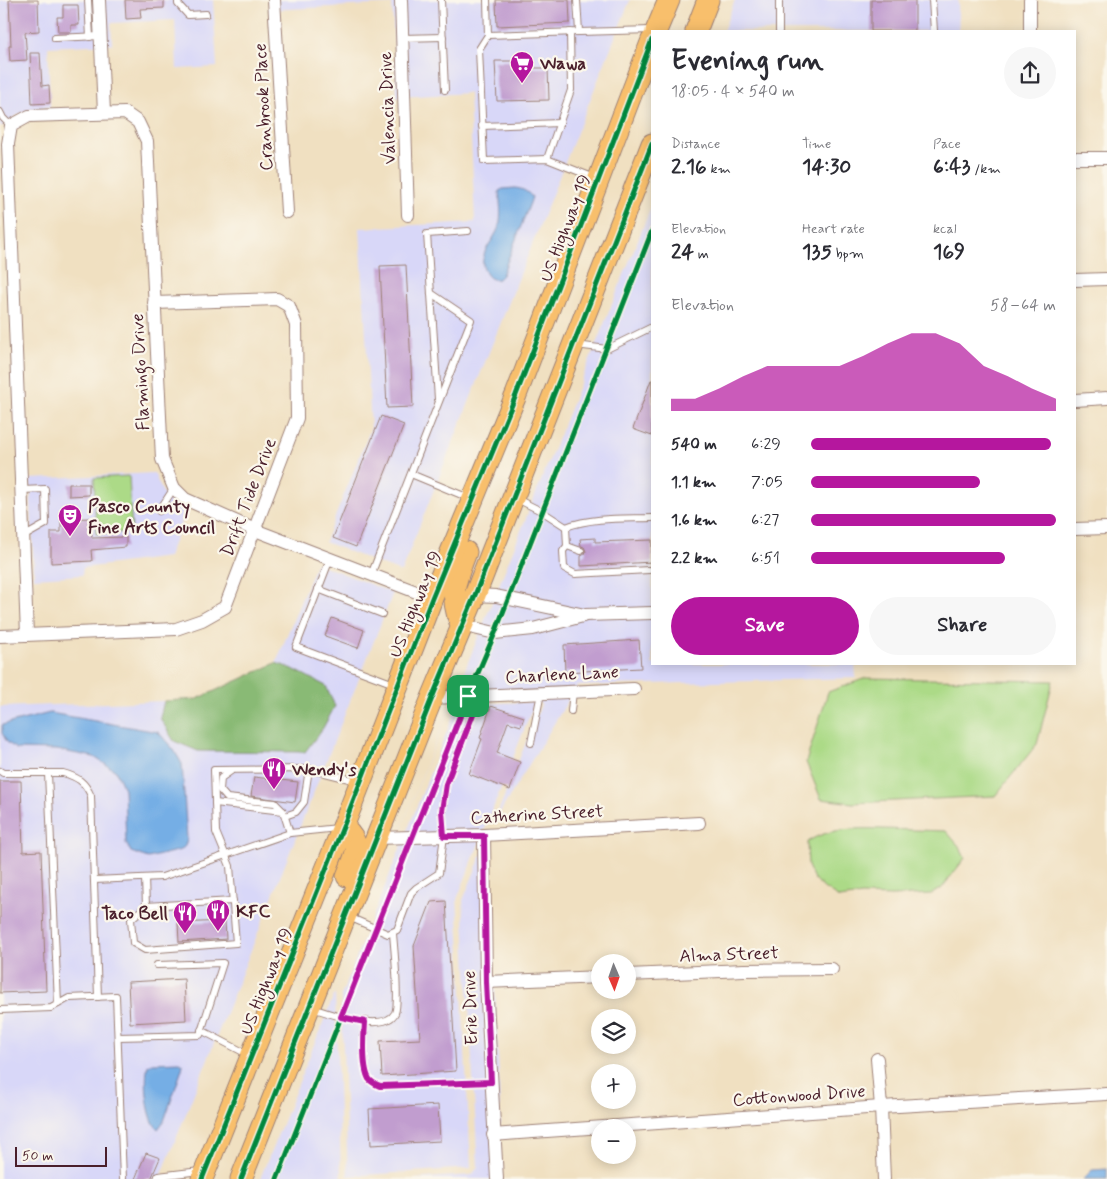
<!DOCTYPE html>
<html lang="en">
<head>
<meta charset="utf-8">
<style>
	:root { --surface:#fff; --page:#f7f7f7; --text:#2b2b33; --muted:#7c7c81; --accent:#b5179e }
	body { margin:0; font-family:Mynerve,sans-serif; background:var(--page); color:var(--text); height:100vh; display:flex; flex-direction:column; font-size:19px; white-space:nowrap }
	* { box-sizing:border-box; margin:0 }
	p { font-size:16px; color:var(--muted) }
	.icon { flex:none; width:28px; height:28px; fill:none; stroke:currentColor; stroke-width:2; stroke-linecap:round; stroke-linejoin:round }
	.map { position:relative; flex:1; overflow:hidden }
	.drawer { position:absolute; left:651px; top:30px; width:425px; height:635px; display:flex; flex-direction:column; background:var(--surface); border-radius:0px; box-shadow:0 2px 12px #0003 }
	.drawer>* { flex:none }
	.needle { width:32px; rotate:178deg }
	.controls { position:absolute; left:591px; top:954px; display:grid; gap:10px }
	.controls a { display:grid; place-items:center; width:45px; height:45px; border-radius:50%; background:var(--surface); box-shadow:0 2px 12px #0003; font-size:25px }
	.scale { position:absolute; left:15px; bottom:12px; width:92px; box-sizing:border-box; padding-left:5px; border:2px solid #4a1f2b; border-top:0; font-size:14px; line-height:18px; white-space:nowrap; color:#4a1f2b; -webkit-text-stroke:4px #fbf7ec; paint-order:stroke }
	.pin { position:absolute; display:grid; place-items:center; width:42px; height:42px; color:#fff; margin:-21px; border-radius:10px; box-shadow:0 2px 8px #0006 }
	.round { display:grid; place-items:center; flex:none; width:52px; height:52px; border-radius:26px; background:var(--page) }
	.overview { display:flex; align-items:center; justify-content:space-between; height:85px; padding:0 20px }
	h1 { font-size:28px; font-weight:800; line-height:38px }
	.figures { display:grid; grid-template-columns:repeat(3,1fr); gap:8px; height:85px; padding:5px 20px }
	.figures div { display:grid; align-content:center }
	.figures b { font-size:21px; font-weight:800 }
	.figures small { font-size:14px; font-weight:400 }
	.figures p { font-size:14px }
	.chart { height:140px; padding:10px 20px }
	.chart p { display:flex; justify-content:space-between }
	.chart svg { width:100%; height:90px; margin-top:5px; fill:var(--accent); opacity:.7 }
	.primary-button { display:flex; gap:10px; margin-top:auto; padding:10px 20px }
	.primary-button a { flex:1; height:58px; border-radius:30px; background:var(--accent); color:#fff; font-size:20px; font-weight:800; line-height:58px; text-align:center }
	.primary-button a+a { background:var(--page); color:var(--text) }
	ul { padding:0 20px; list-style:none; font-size:16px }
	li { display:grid; grid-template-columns:80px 60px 1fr; align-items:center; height:38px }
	li i { height:12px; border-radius:6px; background:var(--accent) }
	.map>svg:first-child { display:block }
	.built { fill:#d8d7f8 }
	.green { fill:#acda87; stroke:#7b7c59 }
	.forest { fill:#89ba74; stroke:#6a6c50 }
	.water { fill:#75aee5; stroke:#606688 }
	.building { fill:#c19dcf }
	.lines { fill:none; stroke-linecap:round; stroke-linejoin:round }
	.service-casing { stroke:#9d8076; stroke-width:8 }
	.minor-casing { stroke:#9d8076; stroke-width:14 }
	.trunk-casing { stroke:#9d8076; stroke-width:23 }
	.service { stroke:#fff; stroke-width:6 }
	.minor { stroke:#fff; stroke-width:12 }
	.trunk { stroke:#f8bf6c; stroke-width:21 }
	.cycleway-casing { stroke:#fbf7ec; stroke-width:8 }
	.cycleway { stroke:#00873e; stroke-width:5 }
	.route-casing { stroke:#fff; stroke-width:10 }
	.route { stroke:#b5179e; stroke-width:6 }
	.labels { text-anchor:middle; stroke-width:4.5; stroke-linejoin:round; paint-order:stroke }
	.poi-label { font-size:18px; font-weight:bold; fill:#4a1f2b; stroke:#fbf7ec; text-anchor:start }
	.street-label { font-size:18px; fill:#4a1f2b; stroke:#fbf7ec }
</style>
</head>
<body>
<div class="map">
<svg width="1107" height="1179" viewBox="0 0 1107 1179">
	<rect width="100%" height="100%" fill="#fbf7ec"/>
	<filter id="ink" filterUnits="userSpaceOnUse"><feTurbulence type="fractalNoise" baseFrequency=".02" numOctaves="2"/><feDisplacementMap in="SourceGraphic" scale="10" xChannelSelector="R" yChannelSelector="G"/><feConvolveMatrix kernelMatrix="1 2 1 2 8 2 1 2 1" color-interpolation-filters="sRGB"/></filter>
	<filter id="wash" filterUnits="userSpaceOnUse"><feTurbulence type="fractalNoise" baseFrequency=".0096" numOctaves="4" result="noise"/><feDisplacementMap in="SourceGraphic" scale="20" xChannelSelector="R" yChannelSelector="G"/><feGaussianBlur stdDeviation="1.12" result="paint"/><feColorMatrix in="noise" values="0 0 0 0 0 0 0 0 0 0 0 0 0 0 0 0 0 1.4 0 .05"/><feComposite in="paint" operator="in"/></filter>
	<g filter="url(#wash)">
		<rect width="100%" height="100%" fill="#f0e0c1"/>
		<g class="built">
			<path d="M0,0H213L217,67L177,69L175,20L111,23L112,44L48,47L50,107L32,109L16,116L3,126H0Z"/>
			<path d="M269,0H630L401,572L325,542L371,428L360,228L475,222L469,93L397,97L392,4L269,10Z"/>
			<path d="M735,0H958L959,31H723Z"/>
			<path d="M652,205V664H855L856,678L577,686L494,822L541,705L535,694L452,701L335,993L341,1176L344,1179H260Z"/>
			<path d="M154,473L163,493L171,503L186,510L168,557L83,568L82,575L34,578L30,479Z"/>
			<path d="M316,563L393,593L160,1179H0V707L164,701L160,718L174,741L198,751L291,668L276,663Z"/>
			<path d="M535,702L457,899L471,1168L348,1176L341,996L458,704Z"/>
			<path d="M488,839L499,1077L501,1179H413L472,1175L478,1167L463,900Z"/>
		</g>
		<g class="green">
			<path d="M129,476L132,532L96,534L94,478Z"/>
			<path d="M866,678L1053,681L1037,744L995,796L853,803L821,799L806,762L828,692Z"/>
			<path d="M883,829L946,831L959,846L965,858L941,889L931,894L892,896L862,895L839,898L825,889L814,879L808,866L807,842C828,828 857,828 883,829Z"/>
		</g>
		<path class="forest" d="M276,663L291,668L326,686L335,706L323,728L305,752L198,751L174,741L160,718L164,701L197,699Z"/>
		<g class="water">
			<path d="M515,188C523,189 527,191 532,197L530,203L502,275L498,279C492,280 489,278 486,273C475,255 495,241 499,226C502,214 500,203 499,191L503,189Z"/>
			<path d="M50,713L158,732L174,750L182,764L187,839L185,846L181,850L148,858L131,852L126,843L124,789L116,771L94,757L57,750L16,749L7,742L2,733V725Z"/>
			<path d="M180,1062L183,1064L182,1069L164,1121L158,1129C147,1120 144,1079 148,1065L152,1063Z"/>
			<path d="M1107,1169V1179H1083L1092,1170Z"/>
		</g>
		<g id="blocks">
			<g class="building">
				<path d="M9,0H38L39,31L25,32L27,60L10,61L9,46H11Z"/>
				<path d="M125,0H164V8L140,9L141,18L126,19Z"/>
				<path d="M496,0H569L570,23L497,26Z"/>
				<rect x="871" y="0" width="44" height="31"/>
				<path d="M63,5H78L79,25H71V32H58L57,17H63Z"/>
				<path d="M30,53H40L42,86L49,85L50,103L32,104Z"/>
				<path d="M532,58V68H548L549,100L497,101L495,61H517V59Z"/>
				<path d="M406,265L413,407L387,408L380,266Z"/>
				<path d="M651,380H652V436L633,429Z"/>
				<path d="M381,416L404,425L356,547L333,538Z"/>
				<path d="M69,484H89V495L69,496Z"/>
				<path d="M91,518L92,538L126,537V547L91,550L92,561L51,563V532H61V519Z"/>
				<path d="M595,538V542L652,540V562L581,566V556L585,554L586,551L584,547L581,546L580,539Z"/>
				<path d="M332,618L364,630L358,648L325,636Z"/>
				<path d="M639,640L641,668L565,672L564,645Z"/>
				<path d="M491,706L524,717L521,726L508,722L497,753L520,762L510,790L469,774L482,739L480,738Z"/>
				<path d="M254,777L298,782L295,802L251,796Z"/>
				<path d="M0,781H21L23,852L41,851L46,991L0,993Z"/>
				<path d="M446,901L456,1071L382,1076L380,1041L420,1039L414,946L431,902Z"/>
				<path d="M225,921L226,939L179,942L178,923Z"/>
				<path d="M184,979L186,1020L130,1023L128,982Z"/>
				<path d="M438,1105L440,1141L371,1145L369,1109Z"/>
				<path d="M146,1153L160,1158L151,1179H135Z"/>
			</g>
		</g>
	</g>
	<g filter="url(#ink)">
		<use href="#blocks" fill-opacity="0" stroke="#9d8076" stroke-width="1"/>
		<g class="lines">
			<g class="service-casing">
				<g id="service">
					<path d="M88,0L90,37"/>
					<path d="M178,0V4L188,15L206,14"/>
					<path d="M441,0L445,90"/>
					<path d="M487,0L488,35L479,49L484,161L547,159L595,178"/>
					<path d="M932,0L934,31"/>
					<path d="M779,31V0"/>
					<path d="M579,32L652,30"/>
					<path d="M488,35L579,32L577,0"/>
					<path d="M55,38L101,36"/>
					<path d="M402,38L443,37"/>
					<path d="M0,112L3,118L11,126"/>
					<path d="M482,126L560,123"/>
					<path d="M547,159L571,90L570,32"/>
					<path d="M576,345L607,349L652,327"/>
					<path d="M438,399L427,234L468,231"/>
					<path d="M411,474L469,498"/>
					<path d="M22,490L45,489L46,524L23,537"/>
					<path d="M517,499L543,512L566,527"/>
					<path d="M159,511L174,488"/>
					<path d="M566,527C593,517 624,519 652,518"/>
					<path d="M566,527L567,546"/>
					<path d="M581,551L567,546L563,551L564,568L575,574L649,570"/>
					<path d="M330,559L296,647L394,684"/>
					<path d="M371,575L471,320L431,293"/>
					<path d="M318,589L382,614"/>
					<path d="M571,711L573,691"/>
					<path d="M531,743L541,693"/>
					<path d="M0,771L3,773H63C78,777 85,782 91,796L98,997"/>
					<path d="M231,771L221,778L220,790L227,798L275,803L283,811"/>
					<path d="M48,773L58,1004"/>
					<path d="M215,803L283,811L290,833"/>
					<path d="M285,816L296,812L304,802L309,769"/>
					<path d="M145,878L146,906L233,901"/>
					<path d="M94,880L162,877L290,833L338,828"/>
					<path d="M146,906L131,919L133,943L145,950L236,943L230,866L216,832L214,770L309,769L357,781"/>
					<path d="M349,917L388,934L397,930L411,893L416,888L439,873L444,836L442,811L446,784L480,696"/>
					<path d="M312,1008C328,1013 384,1034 395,1013C400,1002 394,948 393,933"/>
					<path d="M0,1010L51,1008L69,998L116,996L123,1179"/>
					<path d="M365,1021C364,1036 362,1067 369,1079C372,1083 375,1084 380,1086L491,1082"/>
					<path d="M201,1030L249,1055"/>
					<path d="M118,1037L200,1035L223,963L157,965"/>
					<path d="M157,1179L158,1176L200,1171"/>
				</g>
			</g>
			<g class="minor-casing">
				<g id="minor">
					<path d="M99,0L104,113"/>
					<path d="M274,0L287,212"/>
					<path d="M401,0L408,215"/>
					<path d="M1030,0V31"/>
					<path d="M1075,158H1107"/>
					<path d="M1075,280L1107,279"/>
					<path d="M1075,400L1107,398"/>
					<path d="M1075,529L1107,528"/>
					<path d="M475,595L496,596L585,615L652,613"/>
					<path d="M461,625L495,633L533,629L583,616"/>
					<path d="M27,635L8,144L11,126L29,116L125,113L138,122L147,141L162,459L174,488L185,499L255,530L432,598"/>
					<path d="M0,636L176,629L202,620L225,607L297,418L296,325L289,306L277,299L154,303"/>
					<path d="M432,698L634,689"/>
					<path d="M484,835L486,982L497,1179"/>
					<path d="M376,838L484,835L699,823"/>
					<path d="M628,975L744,970L832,969"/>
					<path d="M486,982L600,977"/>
					<path d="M877,1059L881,1107L884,1179"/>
					<path d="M493,1135L881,1107L1107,1094"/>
				</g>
			</g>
			<g class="trunk-casing">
				<g id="trunk">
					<path d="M656,31L669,0"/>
					<path d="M696,31L708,0"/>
					<path d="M461,625C449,594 455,581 466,552"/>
					<path d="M343,827C364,846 356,853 347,876"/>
					<path d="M202,1179L343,827L432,598L516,395L652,40"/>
					<path d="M241,1179L432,698L475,595L652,144"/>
				</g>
			</g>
			<use href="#service" class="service"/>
			<use href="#minor" class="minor"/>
			<use href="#trunk" class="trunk"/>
			<g class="cycleway-casing">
				<g id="cycleway">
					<path d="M202,1179L343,827L432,598L516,395L652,40"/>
					<path d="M241,1179L432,698L475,595L652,144"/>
					<path d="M277,1179L468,696L495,633L652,231"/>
				</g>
			</g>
			<use href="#cycleway" class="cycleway"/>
		</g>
	</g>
	<g class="lines" filter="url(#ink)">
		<g class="route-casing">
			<path id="route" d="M468,696H480L446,784L442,811L444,836H484L486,982L491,1082L380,1086C375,1084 372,1083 369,1079C362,1067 364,1036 365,1022L341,1017Z"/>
		</g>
		<use href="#route" class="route"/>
	</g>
	<defs>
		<g id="supermarket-pin" transform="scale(1.25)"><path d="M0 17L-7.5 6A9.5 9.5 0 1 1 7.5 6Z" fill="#b5179e" stroke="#fbf7ec"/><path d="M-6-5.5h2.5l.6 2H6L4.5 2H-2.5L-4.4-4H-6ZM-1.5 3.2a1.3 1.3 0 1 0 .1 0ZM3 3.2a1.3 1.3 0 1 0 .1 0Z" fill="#fff"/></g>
		<g id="theatre-pin" transform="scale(1.25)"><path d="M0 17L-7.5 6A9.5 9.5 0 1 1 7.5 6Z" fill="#b5179e" stroke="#fbf7ec"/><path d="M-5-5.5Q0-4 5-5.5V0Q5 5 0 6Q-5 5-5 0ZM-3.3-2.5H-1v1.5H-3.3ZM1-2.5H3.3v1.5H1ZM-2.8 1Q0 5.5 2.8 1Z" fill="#fff"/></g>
		<g id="restaurant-pin" transform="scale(1.25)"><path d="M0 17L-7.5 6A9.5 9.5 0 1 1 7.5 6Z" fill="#b5179e" stroke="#fbf7ec"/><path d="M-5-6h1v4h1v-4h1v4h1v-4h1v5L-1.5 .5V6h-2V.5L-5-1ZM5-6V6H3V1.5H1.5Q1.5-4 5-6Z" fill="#fff"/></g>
	</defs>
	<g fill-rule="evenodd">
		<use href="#supermarket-pin" x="522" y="63"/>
		<use href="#theatre-pin" x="70" y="516"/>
		<use href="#restaurant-pin" x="274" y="769"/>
		<use href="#restaurant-pin" x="218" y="911"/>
		<use href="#restaurant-pin" x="185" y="913"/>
	</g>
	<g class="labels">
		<g class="poi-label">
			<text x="540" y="69">Wawa</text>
			<text x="88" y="512">Pasco County<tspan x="88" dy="21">Fine Arts Council</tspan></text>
			<text x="292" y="775">Wendy's</text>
			<text x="236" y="917">KFC</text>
			<text x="168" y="919" text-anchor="end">Taco Bell</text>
		</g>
		<g class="street-label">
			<text transform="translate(263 107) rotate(-93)" y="6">Cranbrook Place</text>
			<text transform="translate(387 108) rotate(-92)" y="6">Valencia Drive</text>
			<text transform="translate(565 228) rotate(-69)" y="6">US Highway 19</text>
			<text transform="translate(140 372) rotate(-93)" y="6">Flamingo Drive</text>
			<text transform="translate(248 497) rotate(-69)" y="6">Drift Tide Drive</text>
			<text transform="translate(415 604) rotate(-68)" y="6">US Highway 19</text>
			<text transform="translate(562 674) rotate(-3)" y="6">Charlene Lane</text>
			<text transform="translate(537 814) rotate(-3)" y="6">Catherine Street</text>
			<text transform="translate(729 954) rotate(-2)" y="6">Alma Street</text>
			<text transform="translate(266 981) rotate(-68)" y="6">US Highway 19</text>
			<text transform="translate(470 1008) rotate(-92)" y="6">Erie Drive</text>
			<text transform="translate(799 1095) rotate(-4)" y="6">Cottonwood Drive</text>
		</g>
	</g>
</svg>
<div class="controls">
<a><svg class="needle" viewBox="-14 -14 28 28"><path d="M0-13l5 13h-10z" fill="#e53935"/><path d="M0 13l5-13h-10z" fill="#7c7c81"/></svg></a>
<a><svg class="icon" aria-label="layers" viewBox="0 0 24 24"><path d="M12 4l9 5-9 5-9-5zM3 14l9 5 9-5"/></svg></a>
<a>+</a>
<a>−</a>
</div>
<div class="scale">50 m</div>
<div class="pin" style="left:468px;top:696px;background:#1e9e55"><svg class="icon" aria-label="arrive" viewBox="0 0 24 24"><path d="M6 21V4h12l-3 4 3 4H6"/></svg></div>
<section class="drawer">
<div class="overview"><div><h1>Evening run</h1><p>18:05 · 4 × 540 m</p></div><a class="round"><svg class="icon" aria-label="share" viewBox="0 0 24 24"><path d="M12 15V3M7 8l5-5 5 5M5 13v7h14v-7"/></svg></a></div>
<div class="figures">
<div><p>Distance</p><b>2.16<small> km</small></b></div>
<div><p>Time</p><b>14:30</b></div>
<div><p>Pace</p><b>6:43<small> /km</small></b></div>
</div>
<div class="figures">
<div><p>Elevation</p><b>24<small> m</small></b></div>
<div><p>Heart rate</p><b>135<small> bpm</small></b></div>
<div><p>kcal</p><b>169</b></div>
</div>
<div class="chart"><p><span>Elevation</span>58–64 m</p>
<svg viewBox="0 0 160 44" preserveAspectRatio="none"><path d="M0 44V38L10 38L20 33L30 27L40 22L50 22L60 22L70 22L80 17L90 11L100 6L110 6L120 11L130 22L140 27L150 33L160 38V44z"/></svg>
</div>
<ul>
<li><b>540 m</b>6:29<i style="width:98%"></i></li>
<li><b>1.1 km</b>7:05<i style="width:69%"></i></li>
<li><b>1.6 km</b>6:27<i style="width:100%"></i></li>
<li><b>2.2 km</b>6:51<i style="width:79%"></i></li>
</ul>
<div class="primary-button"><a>Save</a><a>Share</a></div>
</section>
</div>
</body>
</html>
